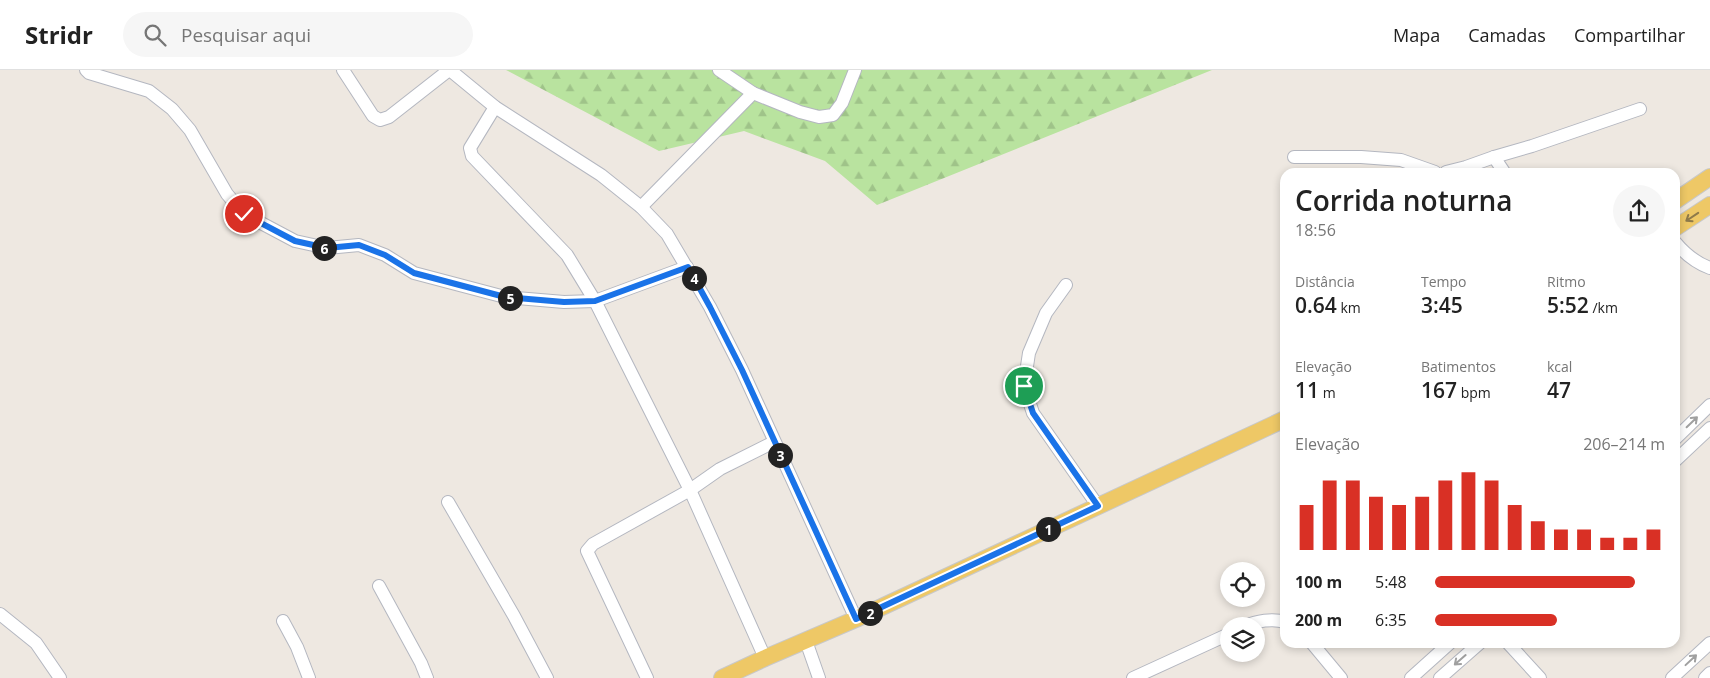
<!DOCTYPE html>
<html lang="pt">
<head>
<meta charset="utf-8">
<style>
	:root { --surface:#fff; --page:#f6f6f6; --text:#222; --muted:#767676; --line:#e0e0e0; --accent:#d93025 }
	body { margin:0; font-family:"Open Sans",sans-serif; background:var(--page); color:var(--text); height:100vh; display:flex; flex-direction:column; font-size:19px; white-space:nowrap }
	* { box-sizing:border-box; margin:0 }
	p { font-size:16px; color:var(--muted) }
	.icon { flex:none; width:28px; height:28px; fill:none; stroke:currentColor; stroke-width:2; stroke-linecap:round; stroke-linejoin:round }
	.map { position:relative; flex:1; overflow:hidden }
	.details { position:absolute; left:1280px; top:98px; width:400px; height:480px; display:flex; flex-direction:column; background:var(--surface); border-radius:15px; box-shadow:0 2px 8px #0003 }
	.details>* { flex:none }
	.buttons { position:absolute; left:1220px; top:492px; display:grid; gap:10px }
	.buttons a { display:grid; place-items:center; width:45px; height:45px; border-radius:50%; background:var(--surface); box-shadow:0 2px 8px #0003; font-size:25px }
	.pin { position:absolute; display:grid; place-items:center; width:42px; height:42px; color:#fff; margin:-21px; border:2px solid #fff; border-radius:50%; box-shadow:0 1px 5px #0007 }
	.km { position:absolute; width:25px; height:25px; margin:-12px; border-radius:50%; background:#222; color:#fff; font-size:14px; line-height:25px; text-align:center }
	.round { display:grid; place-items:center; flex:none; width:52px; height:52px; border-radius:26px; background:var(--page) }
	.headline { display:flex; align-items:center; justify-content:space-between; height:85px; padding:0 15px }
	h1 { font-size:28px; font-weight:600; line-height:38px }
	.figures { display:grid; grid-template-columns:repeat(3,1fr); gap:8px; height:85px; padding:5px 15px }
	.figures div { display:grid; align-content:center }
	.figures b { font-size:21px; font-weight:600 }
	.figures small { font-size:14px; font-weight:400 }
	.figures p { font-size:14px }
	.chart { height:140px; padding:10px 15px }
	.chart p { display:flex; justify-content:space-between }
	.chart svg { width:100%; height:90px; margin-top:5px; stroke:var(--accent); stroke-width:6 }
	ul { padding:0 15px; list-style:none; font-size:16px }
	li { display:grid; grid-template-columns:80px 60px 1fr; align-items:center; height:38px }
	li i { height:12px; border-radius:6px; background:var(--accent) }
	header { display:flex; align-items:center; gap:30px; box-sizing:border-box; height:70px; padding:0 25px; background:var(--surface); border-bottom:1px solid var(--line) }
	header strong { font-size:24px }
	nav { display:flex; gap:28px; margin-inline-start:auto; font-size:18px }
	.search { width:350px; height:45px; background:var(--page); display:flex; align-items:center; gap:12px; box-sizing:border-box; padding:0 18px; border-radius:28px; color:var(--muted); font-size:19px }
	.map>svg:first-child { display:block }
	.forest { fill:url(#forest-firs) }
	.lines { fill:none; stroke-linecap:round; stroke-linejoin:round }
	.minor-casing { stroke:#b4b7c0; stroke-width:14 }
	.major-casing { stroke:#c8c8c8; stroke-width:18 }
	.minor { stroke:#fff; stroke-width:12 }
	.major { stroke:#eec866; stroke-width:16 }
	.oneway { stroke:#8e7a4a }
	.oneway2 { stroke:#a0a0a0 }
	.route-casing { stroke:#fff; stroke-width:10 }
	.route { stroke:#1a73e8; stroke-width:6 }
</style>
</head>
<body>
<header>
<strong>Stridr</strong>
<div class="search"><svg class="icon" aria-label="search" viewBox="0 0 24 24"><circle cx="10" cy="10" r="6"/><path d="M15 15l6 6"/></svg>Pesquisar aqui</div>
<nav><a>Mapa</a><a>Camadas</a><a>Compartilhar</a></nav>
</header>
<div class="map">
<svg width="1710" height="608" viewBox="0 0 1710 608">
	<defs>
		<pattern id="forest-firs" width="22" height="20" patternUnits="userSpaceOnUse" patternTransform="scale(1.25)"><rect width="22" height="20" fill="#b9e39f"/><path d="M5 1l3.5 6h-7zM16 11l3.5 6h-7z" fill="#9fc389"/></pattern>
	</defs>
	<rect width="100%" height="100%" fill="#eee8e1"/>
	<path class="forest" d="M506,0H1212L877,135L825,91L744,61L659,81Z"/>
	<g class="lines">
		<g class="minor-casing">
			<g id="minor">
				<path d="M86,0L89,3L149,21L172,39L190,60L227,124L244,144L295,171L327,178L359,175L385,185L414,203L505,227L564,232L595,231L687,197"/>
				<path d="M343,0L373,46L380,50L389,47L449,0"/>
				<path d="M450,0L495,37L601,105L641,137L667,164L710,237L742,300L856,549"/>
				<path d="M719,0L753,23L800,42L819,47L833,45L842,33L855,0"/>
				<path d="M495,37L470,78L472,86L567,185L595,231L690,420L765,588"/>
				<path d="M1294,87H1361L1401,90L1435,102"/>
				<path d="M1446,102L1466,97L1494,87"/>
				<path d="M1504,102L1494,87L1532,76L1640,39"/>
				<path d="M641,137L753,23"/>
				<path d="M1675,172C1685,184 1696,193 1710,198"/>
				<path d="M1066,215L1046,243L1029,283L1024,316L1033,343L1098,436"/>
				<path d="M1675,369L1710,335"/>
				<path d="M1675,391L1710,358"/>
				<path d="M448,432L514,546L547,608"/>
				<path d="M379,516L421,593L427,608"/>
				<path d="M0,544L36,573L60,608"/>
				<path d="M283,551L297,577L309,608"/>
				<path d="M1245,556C1256,551 1273,548 1285,552"/>
				<path d="M806,571L819,608"/>
				<path d="M1311,572L1341,608"/>
				<path d="M1507,572L1540,608"/>
				<path d="M647,608L587,481L593,474L690,420L720,399L774,372"/>
				<path d="M1133,608L1229,564"/>
				<path d="M1411,608L1451,572"/>
				<path d="M1440,608L1481,572"/>
				<path d="M1672,608L1710,573"/>
				<path d="M1705,608L1710,603"/>
			</g>
		</g>
		<g class="major-casing">
			<g id="major">
				<path d="M1675,131L1710,107"/>
				<path d="M1675,158L1710,135"/>
				<path d="M722,608L765,588L856,549L1285,349"/>
			</g>
		</g>
		<use href="#minor" class="minor"/>
		<use href="#major" class="major"/>
	</g>
	<defs><path id="oneway-shaft" d="M-6 0H5M1.5-3L5.5 0L1.5 3" fill="none" stroke-width="1.6" stroke-linecap="round" stroke-linejoin="round" transform="scale(1.25)"/></defs>
	<use class="oneway" href="#oneway-shaft" transform="translate(1692 147) rotate(146)"/>
	<g class="oneway2">
		<use href="#oneway-shaft" transform="translate(1692 352) rotate(-44)"/>
		<use href="#oneway-shaft" transform="translate(1460 590) rotate(139)"/>
		<use href="#oneway-shaft" transform="translate(1691 590) rotate(-43)"/>
	</g>
	<g class="lines">
		<g class="route-casing">
			<path id="route" d="M244,144L295,171L327,178L359,175L385,185L414,203L505,227L564,232L595,231L688,197L710,237L742,300L856,549L1098,436L1033,343L1024,316"/>
		</g>
		<use href="#route" class="route"/>
	</g>
</svg>
<div class="buttons">
<a><svg class="icon" aria-label="locate" viewBox="0 0 24 24"><circle cx="12" cy="12" r="6"/><path d="M12 2v4M12 18v4M2 12h4M18 12h4"/></svg></a>
<a><svg class="icon" aria-label="layers" viewBox="0 0 24 24"><path d="M12 4l9 5-9 5-9-5zM3 14l9 5 9-5"/></svg></a>
</div>
<div class="pin" style="left:1024px;top:316px;background:#1e9e55"><svg class="icon" aria-label="arrive" viewBox="0 0 24 24"><path d="M6 21V4h12l-3 4 3 4H6"/></svg></div>
<div class="pin" style="left:244px;top:144px;background:#d93025"><svg class="icon" aria-label="check" viewBox="0 0 24 24"><path d="M5 12l5 5 9-10"/></svg></div>
<b class="km" style="left:1048px;top:459px">1</b>
<b class="km" style="left:870px;top:543px">2</b>
<b class="km" style="left:780px;top:385px">3</b>
<b class="km" style="left:694px;top:208px">4</b>
<b class="km" style="left:510px;top:228px">5</b>
<b class="km" style="left:324px;top:178px">6</b>
<section class="details">
<div class="headline"><div><h1>Corrida noturna</h1><p>18:56</p></div><a class="round"><svg class="icon" aria-label="share" viewBox="0 0 24 24"><path d="M12 15V3M7 8l5-5 5 5M5 13v7h14v-7"/></svg></a></div>
<div class="figures">
<div><p>Distância</p><b>0.64<small> km</small></b></div>
<div><p>Tempo</p><b>3:45</b></div>
<div><p>Ritmo</p><b>5:52<small> /km</small></b></div>
</div>
<div class="figures">
<div><p>Elevação</p><b>11<small> m</small></b></div>
<div><p>Batimentos</p><b>167<small> bpm</small></b></div>
<div><p>kcal</p><b>47</b></div>
</div>
<div class="chart"><p><span>Elevação</span>206–214 m</p>
<svg viewBox="0 0 160 44" preserveAspectRatio="none"><path d="M5 44V22M15 44V10M25 44V10M35 44V18M45 44V22M55 44V18M65 44V10M75 44V6M85 44V10M95 44V22M105 44V30M115 44V34M125 44V34M135 44V38M145 44V38M155 44V34"/></svg>
</div>
<ul>
<li><b>100 m</b>5:48<i style="width:87%"></i></li>
<li><b>200 m</b>6:35<i style="width:53%"></i></li>
</ul>
</section>
</div>
</body>
</html>
